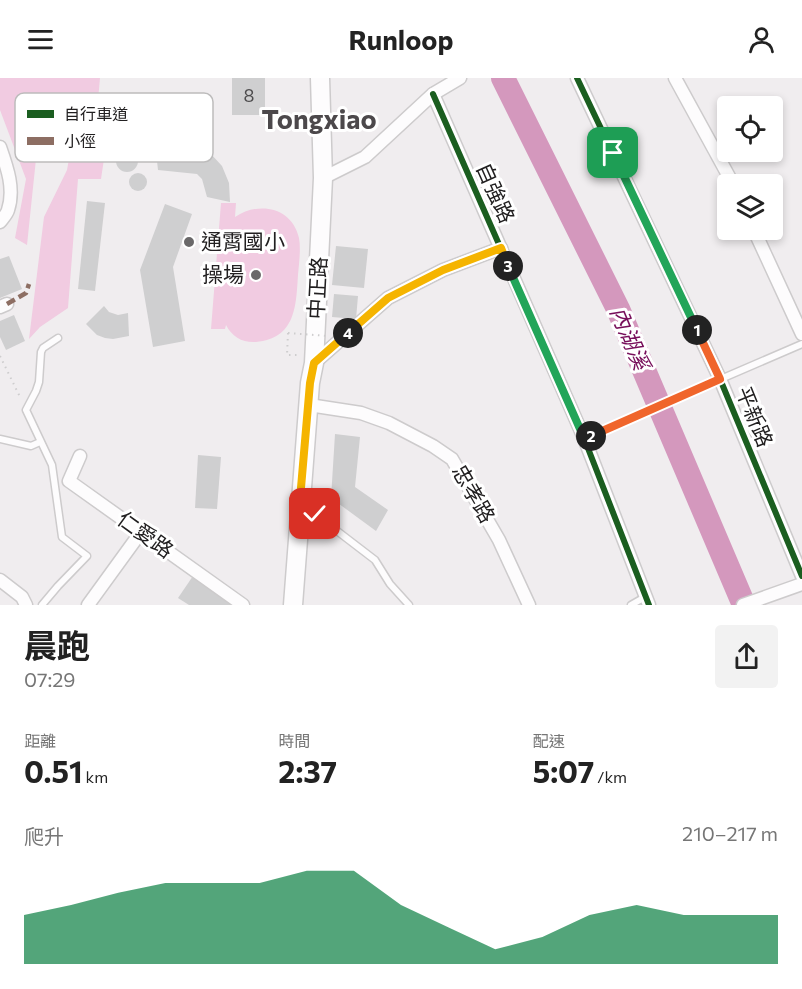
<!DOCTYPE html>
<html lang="zh-TW">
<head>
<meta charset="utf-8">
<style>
	:root { --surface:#fff; --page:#f2f2f2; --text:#222; --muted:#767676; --accent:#0b8043 }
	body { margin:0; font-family:Commissioner,"Noto Sans TC",sans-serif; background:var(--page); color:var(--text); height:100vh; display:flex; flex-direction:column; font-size:22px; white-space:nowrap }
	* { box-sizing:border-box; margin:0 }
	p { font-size:20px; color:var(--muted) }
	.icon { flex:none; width:33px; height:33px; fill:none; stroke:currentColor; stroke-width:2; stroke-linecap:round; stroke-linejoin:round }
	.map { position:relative; height:527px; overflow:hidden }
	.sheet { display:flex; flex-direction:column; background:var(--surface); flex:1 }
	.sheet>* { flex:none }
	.tools { position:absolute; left:717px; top:18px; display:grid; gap:12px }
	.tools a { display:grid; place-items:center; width:66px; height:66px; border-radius:6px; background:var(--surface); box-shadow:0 3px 9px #0003; font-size:30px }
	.pin { position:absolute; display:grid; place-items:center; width:51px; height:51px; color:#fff; margin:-26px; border-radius:12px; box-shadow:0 3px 9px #0006 }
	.km { position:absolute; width:30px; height:30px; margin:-15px; border-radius:50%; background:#222; color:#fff; font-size:16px; line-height:30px; text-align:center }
	.round { display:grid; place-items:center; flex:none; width:63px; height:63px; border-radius:6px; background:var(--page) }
	.head { display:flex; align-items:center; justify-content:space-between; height:102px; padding:0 24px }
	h1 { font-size:33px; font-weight:700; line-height:45px }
	.metrics { display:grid; grid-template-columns:repeat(3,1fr); gap:9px; height:102px; padding:6px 24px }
	.metrics div { display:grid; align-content:center }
	.metrics b { font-size:30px; font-weight:700 }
	.metrics small { font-size:16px; font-weight:400 }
	.metrics p { font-size:16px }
	.chart { height:168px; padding:12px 24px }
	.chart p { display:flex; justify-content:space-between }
	.chart svg { width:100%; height:108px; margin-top:6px; fill:var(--accent); opacity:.7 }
	header { display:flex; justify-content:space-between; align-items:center; height:78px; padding:0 24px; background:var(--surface); font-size:27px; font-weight:700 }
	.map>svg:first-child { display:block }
	.green { fill:#f1cbe1 }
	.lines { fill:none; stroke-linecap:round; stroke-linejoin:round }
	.river { stroke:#d498bd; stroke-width:24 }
	.building { fill:#cfcfd0 }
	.service-casing { stroke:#cdcbcc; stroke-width:9 }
	.minor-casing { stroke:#cdcbcc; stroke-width:15 }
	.secondary-casing { stroke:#cdcbcc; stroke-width:21 }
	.path { stroke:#cecdce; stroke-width:2; stroke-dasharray:1.5 4.5; stroke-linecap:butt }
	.service { stroke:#fdfcfd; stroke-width:6 }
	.minor { stroke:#fdfcfd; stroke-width:12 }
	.secondary { stroke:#fdfcfd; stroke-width:18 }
	.path-bridge { stroke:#cecdce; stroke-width:2; stroke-dasharray:1.5 4.5; stroke-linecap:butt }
	.quiet { stroke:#8d6e63; stroke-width:4.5; stroke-dasharray:9 4.5; stroke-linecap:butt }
	.cycleway-casing { stroke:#fff; stroke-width:10 }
	.cycleway { stroke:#1b5e20; stroke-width:6 }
	.split-1-casing { stroke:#fff; stroke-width:12 }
	.split-2-casing { stroke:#fff; stroke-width:12 }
	.split-3-casing { stroke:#fff; stroke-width:12 }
	.split-4-casing { stroke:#fff; stroke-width:12 }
	.split-5-casing { stroke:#fff; stroke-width:12 }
	.split-1 { stroke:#22a559; stroke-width:8 }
	.split-2 { stroke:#f0652b; stroke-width:8 }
	.split-3 { stroke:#22a559; stroke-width:8 }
	.split-4 { stroke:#f5b400; stroke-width:8 }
	.split-5 { stroke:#f5b400; stroke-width:8 }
	.poi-dot { fill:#6a6869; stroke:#fff; stroke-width:2 }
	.labels { text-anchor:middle; stroke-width:6; stroke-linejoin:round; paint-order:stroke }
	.number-label { font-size:18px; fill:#4d4c4d }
	.street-label { font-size:21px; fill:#222021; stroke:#fff }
	.poi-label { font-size:21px; fill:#222021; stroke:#fff; text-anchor:start }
	.water-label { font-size:22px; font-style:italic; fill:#770e5a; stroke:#fff }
	.district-label { font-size:27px; font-weight:bold; fill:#4c484b; stroke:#fff }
	.key { fill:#fff; stroke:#bdbcbc; stroke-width:1.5 }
	.key-label { font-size:16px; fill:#222021 }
</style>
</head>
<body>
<header><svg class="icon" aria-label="menu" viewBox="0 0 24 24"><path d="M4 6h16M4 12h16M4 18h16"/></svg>Runloop<svg class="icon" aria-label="person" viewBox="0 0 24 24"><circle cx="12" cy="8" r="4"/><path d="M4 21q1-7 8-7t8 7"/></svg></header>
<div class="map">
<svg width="802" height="527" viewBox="0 0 802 527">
	<rect width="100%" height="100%" fill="#f0edef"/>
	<g class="green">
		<path d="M0,0H100L97,33L110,41L101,101H78L68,230L40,249L29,261L44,139L67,92L77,36L41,33L27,167L15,160L26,101L0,32Z"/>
		<path d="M221,125H236L235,139C259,123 292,129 299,160C301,171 299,185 298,197C296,228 296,260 256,264C243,265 232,259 226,247L225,251H211Z"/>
	</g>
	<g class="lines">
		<path class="river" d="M503,0L618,231L744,527"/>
	</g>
	<g class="building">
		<rect x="232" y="0" width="33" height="37"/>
		<path d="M181,64L199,69L210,75L222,88L229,105L230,124L207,119L202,101L197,96L158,92L155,65Z"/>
		<circle cx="127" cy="83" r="11"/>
		<circle cx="138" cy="104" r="9"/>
		<path d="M87,123L105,125L95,213L78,211Z"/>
		<path d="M165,126L192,136L173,189L185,263L153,269L140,192Z"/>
		<path d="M336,168L368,171L364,210L332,207Z"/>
		<path d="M9,178L22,211L0,220V181Z"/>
		<path d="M334,216L358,218L356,241L332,239Z"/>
		<path d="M104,228L109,234L118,237L128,235L129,258L113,261L105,260L97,257L86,246Z"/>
		<path d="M14,237L25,263L6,272L0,259V243Z"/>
		<path d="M335,356L360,359L355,409L388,432L376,453L331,420Z"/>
		<path d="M198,377L221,379L217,431L195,430Z"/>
		<path d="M193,498L235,527H189L178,520Z"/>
	</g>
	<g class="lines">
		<g class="service-casing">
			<g id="service">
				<path d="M584,360L802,266"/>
				<path d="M0,361L31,368L40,364"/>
				<path d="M303,434L315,436L375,482L390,506L409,527"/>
				<path d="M42,527L58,508L87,478L62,459L52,387L26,332L36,313L39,304L41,274L43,270L58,260"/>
				<path d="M631,527L645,519"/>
			</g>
		</g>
		<g class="minor-casing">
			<g id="minor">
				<path d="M577,0L720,301L802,498"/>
				<path d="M675,0L733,106"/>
				<path d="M433,16L584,360L649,527"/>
				<path d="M0,69C7,89 15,111 8,132C7,136 3,140 0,144"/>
				<path d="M323,100L365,79L433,16L460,0"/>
				<path d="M754,152L802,256"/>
				<path d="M0,229L7,226"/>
				<path d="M314,285L388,220L443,192L501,170"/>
				<path d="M309,327L361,335L389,345L433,368L452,381L499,462L529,527"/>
				<path d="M80,378L69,403L243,527"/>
				<path d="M0,502L22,519L26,527"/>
				<path d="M88,527L141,454"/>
				<path d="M743,527L802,506"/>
			</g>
		</g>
		<g class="secondary-casing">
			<path id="secondary" d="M293,527L310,305L314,285L323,100L320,0"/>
		</g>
		<g class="path">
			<path d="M288,255L287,277H298"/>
			<path d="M0,278L21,321"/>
		</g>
		<use href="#service" class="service"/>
		<use href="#minor" class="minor"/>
		<use href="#secondary" class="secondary"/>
		<path class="path-bridge" d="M288,255L328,258"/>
		<path class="quiet" d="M7,226L26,215L29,206"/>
		<g class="cycleway-casing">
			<g id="cycleway">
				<path d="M577,0L720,301L802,498"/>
				<path d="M433,16L584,360L649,527"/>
			</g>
		</g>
		<use href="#cycleway" class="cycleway"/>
	</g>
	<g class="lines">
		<g class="split-1-casing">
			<path id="split-1" d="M613,75L697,252"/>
		</g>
		<g class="split-2-casing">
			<path id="split-2" d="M591,358L720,301L697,252"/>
		</g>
		<g class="split-3-casing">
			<path id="split-3" d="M508,188L584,360L591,358"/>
		</g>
		<g class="split-4-casing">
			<path id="split-4" d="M348,255L388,220L443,192L501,170L508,188"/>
		</g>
		<g class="split-5-casing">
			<path id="split-5" d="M315,436L299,433L310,305L314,285L348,255"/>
		</g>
		<use href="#split-1" class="split-1"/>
		<use href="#split-2" class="split-2"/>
		<use href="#split-3" class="split-3"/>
		<use href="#split-4" class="split-4"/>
		<use href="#split-5" class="split-5"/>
	</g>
	<g class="poi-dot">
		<circle cx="189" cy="164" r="6"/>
		<circle cx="256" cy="197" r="6"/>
	</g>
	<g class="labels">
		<g class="number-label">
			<text x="249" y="24">8</text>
		</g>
		<g class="street-label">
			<text transform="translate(495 115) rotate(66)" y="7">自強路</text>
			<text transform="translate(318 210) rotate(-87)" y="7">中正路</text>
			<text transform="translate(754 339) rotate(68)" y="7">平新路</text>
			<text transform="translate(473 416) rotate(60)" y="7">忠孝路</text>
			<text transform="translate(145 457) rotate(36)" y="7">仁愛路</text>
		</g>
		<g class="poi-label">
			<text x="201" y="171">通霄國小</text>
			<text x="244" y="204" text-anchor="end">操場</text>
		</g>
		<g class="water-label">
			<text transform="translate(630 260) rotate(67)" y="8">內湖溪</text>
		</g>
		<g class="district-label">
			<text x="319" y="51">Tongxiao</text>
		</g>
	</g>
	<rect x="15" y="15" width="198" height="69" rx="9" class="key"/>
	<rect x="27" y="32" width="27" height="8" fill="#1b5e20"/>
	<rect x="27" y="59" width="27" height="8" fill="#8d6e63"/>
	<g class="key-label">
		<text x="64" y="42">自行車道</text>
		<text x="64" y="69">小徑</text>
	</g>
</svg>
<div class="tools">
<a><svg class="icon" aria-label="locate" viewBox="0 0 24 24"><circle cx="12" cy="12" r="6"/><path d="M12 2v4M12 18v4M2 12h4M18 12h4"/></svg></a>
<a><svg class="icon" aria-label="layers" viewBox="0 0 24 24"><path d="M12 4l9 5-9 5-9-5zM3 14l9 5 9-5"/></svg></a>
</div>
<div class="pin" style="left:613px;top:75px;background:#1e9e55"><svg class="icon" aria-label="arrive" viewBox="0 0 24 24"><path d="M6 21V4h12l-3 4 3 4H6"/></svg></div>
<div class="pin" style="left:315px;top:436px;background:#d93025"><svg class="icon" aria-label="check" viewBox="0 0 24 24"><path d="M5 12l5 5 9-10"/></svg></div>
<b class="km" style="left:697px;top:252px">1</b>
<b class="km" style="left:591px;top:358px">2</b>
<b class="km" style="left:508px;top:188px">3</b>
<b class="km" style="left:348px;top:255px">4</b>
</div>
<section class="sheet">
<div class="head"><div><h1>晨跑</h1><p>07:29</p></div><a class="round"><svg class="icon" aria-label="share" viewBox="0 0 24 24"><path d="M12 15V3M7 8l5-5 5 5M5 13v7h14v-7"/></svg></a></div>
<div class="metrics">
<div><p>距離</p><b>0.51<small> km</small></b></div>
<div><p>時間</p><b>2:37</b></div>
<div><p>配速</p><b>5:07<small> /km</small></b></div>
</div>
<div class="chart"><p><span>爬升</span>210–217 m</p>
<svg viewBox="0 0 160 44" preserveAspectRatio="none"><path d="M0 44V24L10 20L20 15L30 11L40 11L50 11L60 6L70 6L80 20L90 29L100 38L110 33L120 24L130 20L140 24L150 24L160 24V44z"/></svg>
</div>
</section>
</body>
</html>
